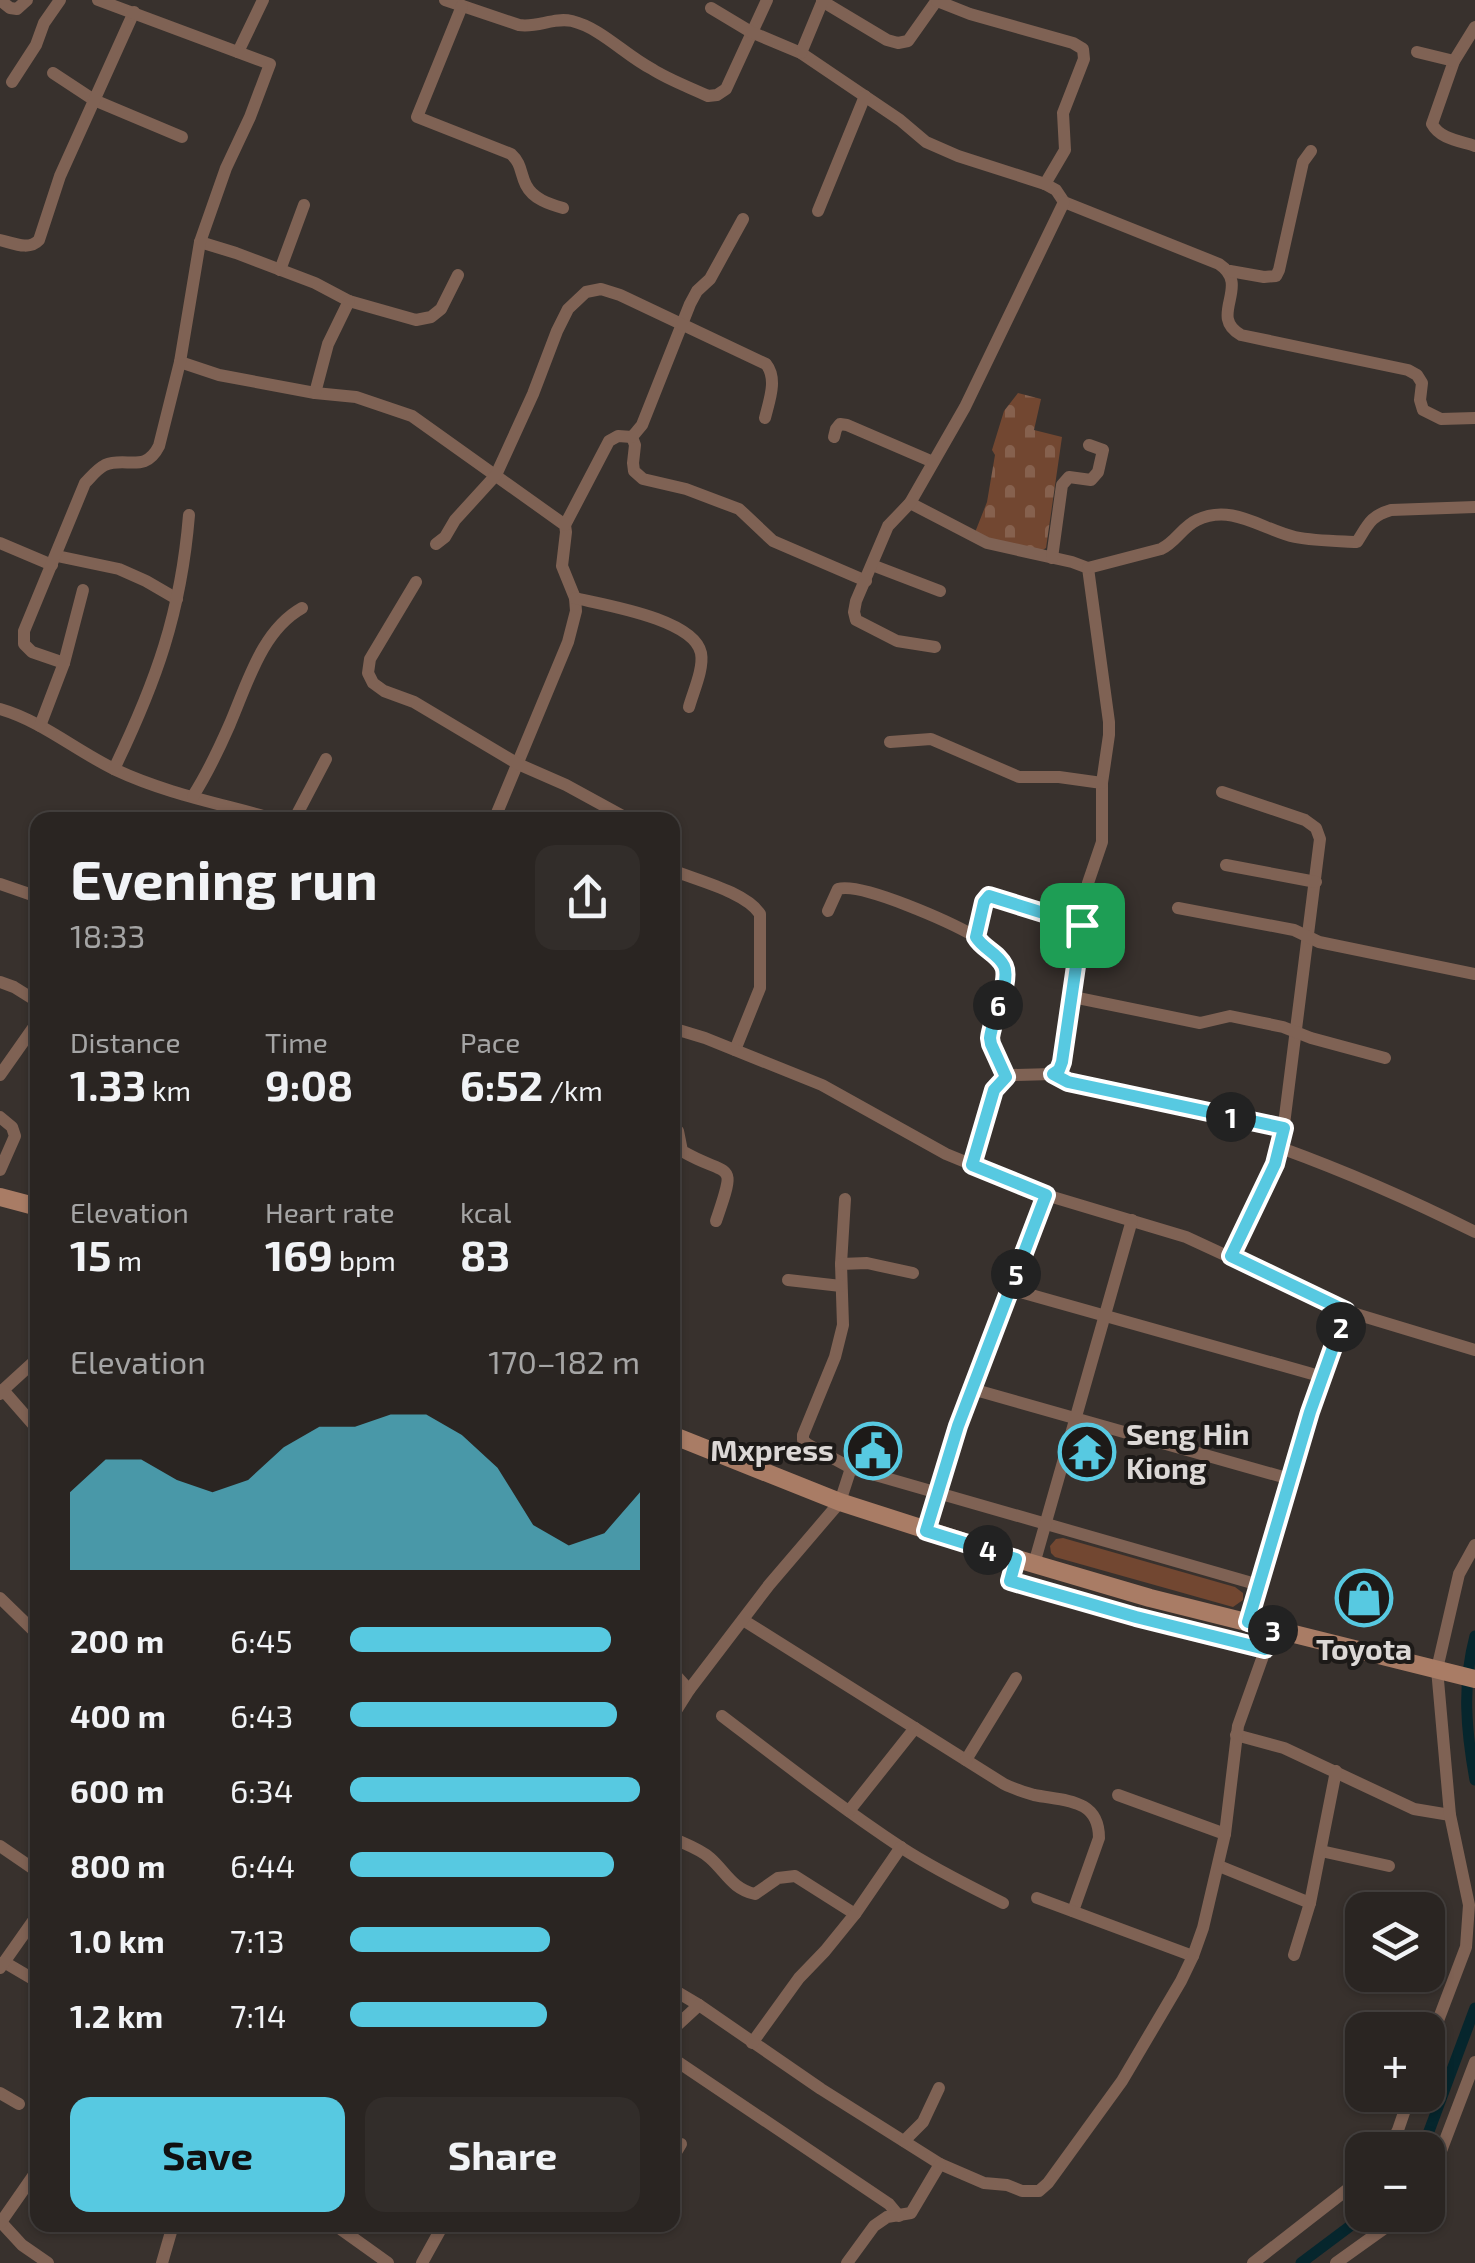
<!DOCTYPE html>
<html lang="en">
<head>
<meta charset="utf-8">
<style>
	:root { --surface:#2a2522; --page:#322d2a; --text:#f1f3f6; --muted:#a5a5a5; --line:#464240; --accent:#57c9e1 }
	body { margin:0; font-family:"Exo 2",sans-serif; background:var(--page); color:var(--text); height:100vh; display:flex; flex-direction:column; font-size:38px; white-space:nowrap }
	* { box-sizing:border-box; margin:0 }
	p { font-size:32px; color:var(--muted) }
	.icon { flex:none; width:55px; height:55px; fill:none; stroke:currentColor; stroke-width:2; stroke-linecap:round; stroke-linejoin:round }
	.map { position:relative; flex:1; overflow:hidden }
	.panel { position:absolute; left:30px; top:812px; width:650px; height:1420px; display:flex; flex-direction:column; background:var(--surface); border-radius:20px; box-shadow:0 2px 8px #0004,0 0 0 2px var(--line) }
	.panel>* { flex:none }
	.fabs { position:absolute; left:1345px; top:1892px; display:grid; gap:20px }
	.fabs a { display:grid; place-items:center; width:100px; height:100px; border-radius:20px; background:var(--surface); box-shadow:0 2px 8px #0004,0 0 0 2px var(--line); font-size:50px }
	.pin { position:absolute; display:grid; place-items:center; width:85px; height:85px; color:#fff; margin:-42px; border-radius:20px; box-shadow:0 5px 15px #0006 }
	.km { position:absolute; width:50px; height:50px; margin:-25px; border-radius:50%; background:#222; color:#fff; font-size:28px; line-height:50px; text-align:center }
	.round { display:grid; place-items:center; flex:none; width:105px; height:105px; border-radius:20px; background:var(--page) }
	.headline { display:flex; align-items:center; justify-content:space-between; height:170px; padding:0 40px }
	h1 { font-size:55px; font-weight:700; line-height:75px }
	.stats { display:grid; grid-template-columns:repeat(3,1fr); gap:15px; height:170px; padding:10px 40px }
	.stats div { display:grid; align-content:center }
	.stats b { font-size:42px; font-weight:700 }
	.stats small { font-size:28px; font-weight:400 }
	.stats p { font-size:28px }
	.chart { height:280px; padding:20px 40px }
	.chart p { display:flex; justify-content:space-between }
	.chart svg { width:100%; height:180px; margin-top:10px; fill:var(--accent); opacity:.7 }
	.cta { display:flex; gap:20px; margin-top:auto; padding:20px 40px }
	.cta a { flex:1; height:115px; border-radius:20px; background:var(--accent); color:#111; font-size:40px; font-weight:700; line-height:115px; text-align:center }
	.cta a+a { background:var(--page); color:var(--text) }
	ul { padding:0 40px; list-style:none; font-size:32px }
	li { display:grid; grid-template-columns:160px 120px 1fr; align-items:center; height:75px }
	li i { height:25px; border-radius:12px; background:var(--accent) }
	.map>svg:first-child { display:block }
	.cemetery { fill:url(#cemetery-stones) }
	.park { fill:#724731 }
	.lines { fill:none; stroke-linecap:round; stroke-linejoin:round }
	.canal { stroke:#06262d; stroke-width:11 }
	.minor { stroke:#7f6254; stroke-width:12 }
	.secondary { stroke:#a97c65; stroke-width:18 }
	.route-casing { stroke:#fff; stroke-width:20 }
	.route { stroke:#57c9e1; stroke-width:12 }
	.labels { text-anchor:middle; stroke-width:8; stroke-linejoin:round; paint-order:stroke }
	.poi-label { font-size:30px; font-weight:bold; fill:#dcd8d6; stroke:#1d1a18; text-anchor:start }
</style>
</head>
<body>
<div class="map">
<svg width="1475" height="2263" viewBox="0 0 1475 2263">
	<defs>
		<pattern id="cemetery-stones" width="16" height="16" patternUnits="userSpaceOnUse" patternTransform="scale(2.5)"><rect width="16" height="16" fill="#724731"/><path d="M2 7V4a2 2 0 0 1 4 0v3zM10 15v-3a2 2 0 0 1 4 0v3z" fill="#86614e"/></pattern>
	</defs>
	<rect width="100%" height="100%" fill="#38312d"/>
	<path class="cemetery" d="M1018,393L1041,399L1034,430L1062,437L1046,548L1041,551L974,535L987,502L995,455L992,450L1004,411Z"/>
	<path class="park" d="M1063,1538L1235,1587L1243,1593V1600L1233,1607L1055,1557L1051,1553L1050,1546L1056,1539Z"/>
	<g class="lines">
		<g class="canal">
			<path d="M1475,1636C1462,1685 1466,1730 1475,1780"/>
			<path d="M1422,2150L1475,2008"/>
			<path d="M1301,2263L1365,2215"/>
		</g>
		<g class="minor">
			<path d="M0,0L10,8L17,9L27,0"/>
			<path d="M445,0L519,25C538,28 553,17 572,21C601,28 625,55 652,69C669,80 689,87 708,96L717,95L726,89L767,0"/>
			<path d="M822,1L887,40L898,43L908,41L937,0"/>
			<path d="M937,1L970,14L1073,43L1083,49L1084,59L1063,113L1065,150L1045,184"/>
			<path d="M462,6L417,117L511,154C522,164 520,173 526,185C533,199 549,204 563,208"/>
			<path d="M711,8L751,32L801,53L900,120L926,142L958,156L1045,184L1056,190L1064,202L1219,264C1252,286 1207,316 1241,335L1408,370L1417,375L1422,383L1420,400L1423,410L1441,419L1475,418"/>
			<path d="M1475,27L1454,61L1432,124C1440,139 1460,141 1475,146"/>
			<path d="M238,52L263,0"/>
			<path d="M1417,52L1454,61"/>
			<path d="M801,53L823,0"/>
			<path d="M53,73L94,100L182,137"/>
			<path d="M12,82L36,45L44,23L60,0"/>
			<path d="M818,211L865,96"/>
			<path d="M0,240C13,243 29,251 39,240L60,176L134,12"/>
			<path d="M200,242L236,253L315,283L349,301L416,320L431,317L441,309L458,275"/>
			<path d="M280,270L304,205"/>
			<path d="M1230,271L1264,277L1276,276L1279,270L1303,162L1311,151"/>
			<path d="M180,362L219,375L315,393L356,397L412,416L565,525L566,532L562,566L575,598L576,611L568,642L494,820"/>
			<path d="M315,393L328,344L349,301"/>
			<path d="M632,437L635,445L633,463L634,471L643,479L686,489L739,509L773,541L866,581"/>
			<path d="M834,437L836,429L840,424L847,425L933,462"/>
			<path d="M910,503L987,543L1072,562L1088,568L1109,722V735L1102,783V842L1088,883L1062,1062L1053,1074L1013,1075L998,1084L972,1165"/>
			<path d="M565,525L609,441L618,436L632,437L642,425L690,304L697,291L710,279L743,219"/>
			<path d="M0,543L52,565"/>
			<path d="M436,544L445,537L455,520L496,475L533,394L557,331L568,309L586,292L601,289L620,295L766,364C778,379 769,401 765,418"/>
			<path d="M57,556L119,569L146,581L177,599"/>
			<path d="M1052,558L1062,485L1069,477L1091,480L1098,472L1103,450L1089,445"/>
			<path d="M872,565L940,591"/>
			<path d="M1088,568L1161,549C1176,542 1182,527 1197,520C1232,503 1263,530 1295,537C1315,541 1336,541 1357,542C1368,525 1370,516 1391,510L1475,507"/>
			<path d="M416,582L370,659L368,673L373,683L384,691L414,702L518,764L566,785L630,820"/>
			<path d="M575,598C605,605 694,619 701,653C704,669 693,692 689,707"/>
			<path d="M935,647L897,641L856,620L854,612L856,601L888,526L910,503L965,407L1064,202"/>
			<path d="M64,663L32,652L24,644V631L85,483C91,477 97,469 105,465C126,456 145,474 159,446L180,362L200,242L226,168L250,117L270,64L98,0"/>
			<path d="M0,709C42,721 76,751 116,770C167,794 223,804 278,820"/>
			<path d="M40,726L64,663L83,590"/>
			<path d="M890,742L931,739L1019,777H1059L1102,783"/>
			<path d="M114,769C156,682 181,613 189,515"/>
			<path d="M1222,792L1305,820L1316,828L1320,839L1281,1148L1231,1256"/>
			<path d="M193,796C207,774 218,751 229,726C247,685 261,631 302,608"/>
			<path d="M294,820L326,759"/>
			<path d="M1226,865L1316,882"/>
			<path d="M672,870C696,880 746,892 760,914V988L735,1050"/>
			<path d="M0,884L38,897"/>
			<path d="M1178,908L1294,930L1319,942L1475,974"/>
			<path d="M828,911L838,889C862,882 952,923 976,937C983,949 998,953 1004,966C1011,982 992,1019 990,1038L991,1044L1006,1077"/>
			<path d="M976,937L985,903L993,896L1082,925"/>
			<path d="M0,982L14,987L38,1002"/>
			<path d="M1073,997L1200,1023L1230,1016L1283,1027L1311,1038L1385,1058"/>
			<path d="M672,1028L705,1038L822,1085L946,1154L1046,1195L1186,1237L1346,1311L1475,1350"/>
			<path d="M1053,1074L1068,1082L1284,1129"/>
			<path d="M0,1075L38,1021"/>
			<path d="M0,1117L12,1127L15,1136L0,1170"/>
			<path d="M672,1127L678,1131L682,1151C730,1179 738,1157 716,1221"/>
			<path d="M1281,1148C1347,1172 1411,1200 1475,1232"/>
			<path d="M845,1199L841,1264L843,1325L835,1357L803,1435V1440L807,1444L851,1468L1259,1585"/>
			<path d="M841,1264L867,1263L913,1273"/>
			<path d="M788,1280L841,1286"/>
			<path d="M1010,1289L1323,1377"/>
			<path d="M972,1389L1290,1479"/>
			<path d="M3,1390L38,1358"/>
			<path d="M0,1394L3,1390L38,1430"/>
			<path d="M926,1531L958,1426L1046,1195"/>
			<path d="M1017,1559L1010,1581L1137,1617L1265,1649"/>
			<path d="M1034,1564L1132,1220"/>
			<path d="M0,1598L38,1635"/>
			<path d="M743,1620L1004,1784C1014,1789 1024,1792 1034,1795C1064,1801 1099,1798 1099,1838L1073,1911"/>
			<path d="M1248,1622L1311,1412L1346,1311"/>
			<path d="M672,1671L689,1690"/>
			<path d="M722,1716C781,1761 840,1807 902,1848C934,1869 969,1886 1003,1903"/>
			<path d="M672,1717L689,1690L769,1585L840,1502L851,1468"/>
			<path d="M1236,1735L1284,1748L1414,1809L1450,1815"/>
			<path d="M966,1760L1016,1678"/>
			<path d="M1118,1795L1225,1834"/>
			<path d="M849,1811L915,1728"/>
			<path d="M672,1838C685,1844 700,1849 710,1858C726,1872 732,1889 755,1894L778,1878L795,1876L855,1914"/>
			<path d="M0,1846L38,1872"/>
			<path d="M1321,1851L1389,1866"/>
			<path d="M1219,1866L1310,1903"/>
			<path d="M1037,1898L1193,1956"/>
			<path d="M1294,1955L1310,1903L1336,1771"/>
			<path d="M4,1962L38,1982"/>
			<path d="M0,1968L38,1914"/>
			<path d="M672,1989L699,2005L821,2089L940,2164L984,2183L1007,2185L1022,2191H1039L1048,2183L1122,2081L1181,1981L1193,1956L1203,1928L1225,1834L1238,1726L1273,1628"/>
			<path d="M672,2030L699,2005"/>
			<path d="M752,2043L799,1978L825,1951L855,1914L901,1847"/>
			<path d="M1428,2047L1466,1947L1469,1905L1450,1815L1437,1669L1459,1574L1475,1545"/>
			<path d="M672,2058L889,2204L899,2216"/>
			<path d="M0,2093L19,2104"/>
			<path d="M904,2141L923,2122L939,2088"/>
			<path d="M1388,2150L1398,2130L1410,2095"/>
			<path d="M672,2159L681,2144"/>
			<path d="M1428,2185L1475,2062"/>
			<path d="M0,2221L22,2245L48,2263"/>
			<path d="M1,2222L38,2169"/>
			<path d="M335,2225L388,2263"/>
			<path d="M249,2226L250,2225"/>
			<path d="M162,2263L173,2225"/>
			<path d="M422,2263L443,2225"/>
			<path d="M847,2263L874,2226L887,2217L911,2213L940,2164"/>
			<path d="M1253,2263L1362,2178"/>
			<path d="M1336,2263L1403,2215"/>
		</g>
		<g class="secondary">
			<path d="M0,1197L38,1207"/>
			<path d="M672,1435L840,1502L1017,1559L1150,1598L1475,1679"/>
		</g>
	</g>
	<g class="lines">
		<g class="route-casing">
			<path id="route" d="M989,896L1082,925L1062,1062L1059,1070L1053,1074L1068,1082L1284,1128L1275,1164L1231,1256L1346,1311L1310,1412L1248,1622L1273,1628L1265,1649L1136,1617L1010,1581L1016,1559L926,1531L958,1426L1046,1195L972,1165L994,1090L1006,1077L991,1044L990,1038C992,1019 1011,981 1004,966C998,953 983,949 976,937L984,902Z"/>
		</g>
		<use href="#route" class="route"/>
	</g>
	<defs>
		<g id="civic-ring" transform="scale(2.875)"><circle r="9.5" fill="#1d1a18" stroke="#57c9e1" stroke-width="1.5"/><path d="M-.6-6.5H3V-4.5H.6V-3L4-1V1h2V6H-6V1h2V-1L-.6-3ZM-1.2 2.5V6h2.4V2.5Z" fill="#57c9e1"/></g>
		<g id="temple-ring" transform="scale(2.875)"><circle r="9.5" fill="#1d1a18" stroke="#57c9e1" stroke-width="1.5"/><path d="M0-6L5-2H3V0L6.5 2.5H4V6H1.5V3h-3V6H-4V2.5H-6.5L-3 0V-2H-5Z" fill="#57c9e1"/></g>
		<g id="shop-ring" transform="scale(2.875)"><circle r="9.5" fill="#1d1a18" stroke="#57c9e1" stroke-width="1.5"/><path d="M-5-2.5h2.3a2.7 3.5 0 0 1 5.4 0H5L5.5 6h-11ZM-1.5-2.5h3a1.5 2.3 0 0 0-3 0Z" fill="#57c9e1"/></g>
	</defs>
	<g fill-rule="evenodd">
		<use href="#civic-ring" x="873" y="1451"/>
		<use href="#temple-ring" x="1087" y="1452"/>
		<use href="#shop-ring" x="1364" y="1598"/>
	</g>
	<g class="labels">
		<g class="poi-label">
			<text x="1126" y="1445">Seng Hin<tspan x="1126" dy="34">Kiong</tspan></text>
			<text x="834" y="1461" text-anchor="end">Mxpress</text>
			<text x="1364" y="1660" text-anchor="middle">Toyota</text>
		</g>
	</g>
</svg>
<div class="fabs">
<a><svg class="icon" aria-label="layers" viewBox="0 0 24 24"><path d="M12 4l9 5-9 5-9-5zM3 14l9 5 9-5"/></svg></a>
<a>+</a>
<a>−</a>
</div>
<div class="pin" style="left:1082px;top:925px;background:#1e9e55"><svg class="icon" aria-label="arrive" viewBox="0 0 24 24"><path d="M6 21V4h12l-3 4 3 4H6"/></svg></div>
<b class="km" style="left:1231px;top:1117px">1</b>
<b class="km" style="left:1341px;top:1327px">2</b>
<b class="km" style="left:1273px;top:1630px">3</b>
<b class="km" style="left:988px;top:1550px">4</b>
<b class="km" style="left:1016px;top:1274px">5</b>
<b class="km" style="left:998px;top:1005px">6</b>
<section class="panel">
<div class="headline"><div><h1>Evening run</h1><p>18:33</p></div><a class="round"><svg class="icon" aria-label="share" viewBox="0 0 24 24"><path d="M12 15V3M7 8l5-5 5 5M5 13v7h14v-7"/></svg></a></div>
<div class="stats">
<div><p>Distance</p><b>1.33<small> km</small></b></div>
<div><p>Time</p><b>9:08</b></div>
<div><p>Pace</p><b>6:52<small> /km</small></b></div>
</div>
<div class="stats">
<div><p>Elevation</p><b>15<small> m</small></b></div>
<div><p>Heart rate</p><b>169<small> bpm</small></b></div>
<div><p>kcal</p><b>83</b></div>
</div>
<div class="chart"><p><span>Elevation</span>170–182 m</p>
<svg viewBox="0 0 160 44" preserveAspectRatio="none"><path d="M0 44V25L10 17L20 17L30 22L40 25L50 22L60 14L70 9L80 9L90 6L100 6L110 11L120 19L130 33L140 38L150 35L160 25V44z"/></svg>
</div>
<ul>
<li><b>200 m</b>6:45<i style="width:90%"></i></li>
<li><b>400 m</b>6:43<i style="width:92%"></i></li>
<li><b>600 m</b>6:34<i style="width:100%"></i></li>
<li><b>800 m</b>6:44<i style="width:91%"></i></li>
<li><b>1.0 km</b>7:13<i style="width:69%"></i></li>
<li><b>1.2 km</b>7:14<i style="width:68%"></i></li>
</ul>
<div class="cta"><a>Save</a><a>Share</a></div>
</section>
</div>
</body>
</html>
